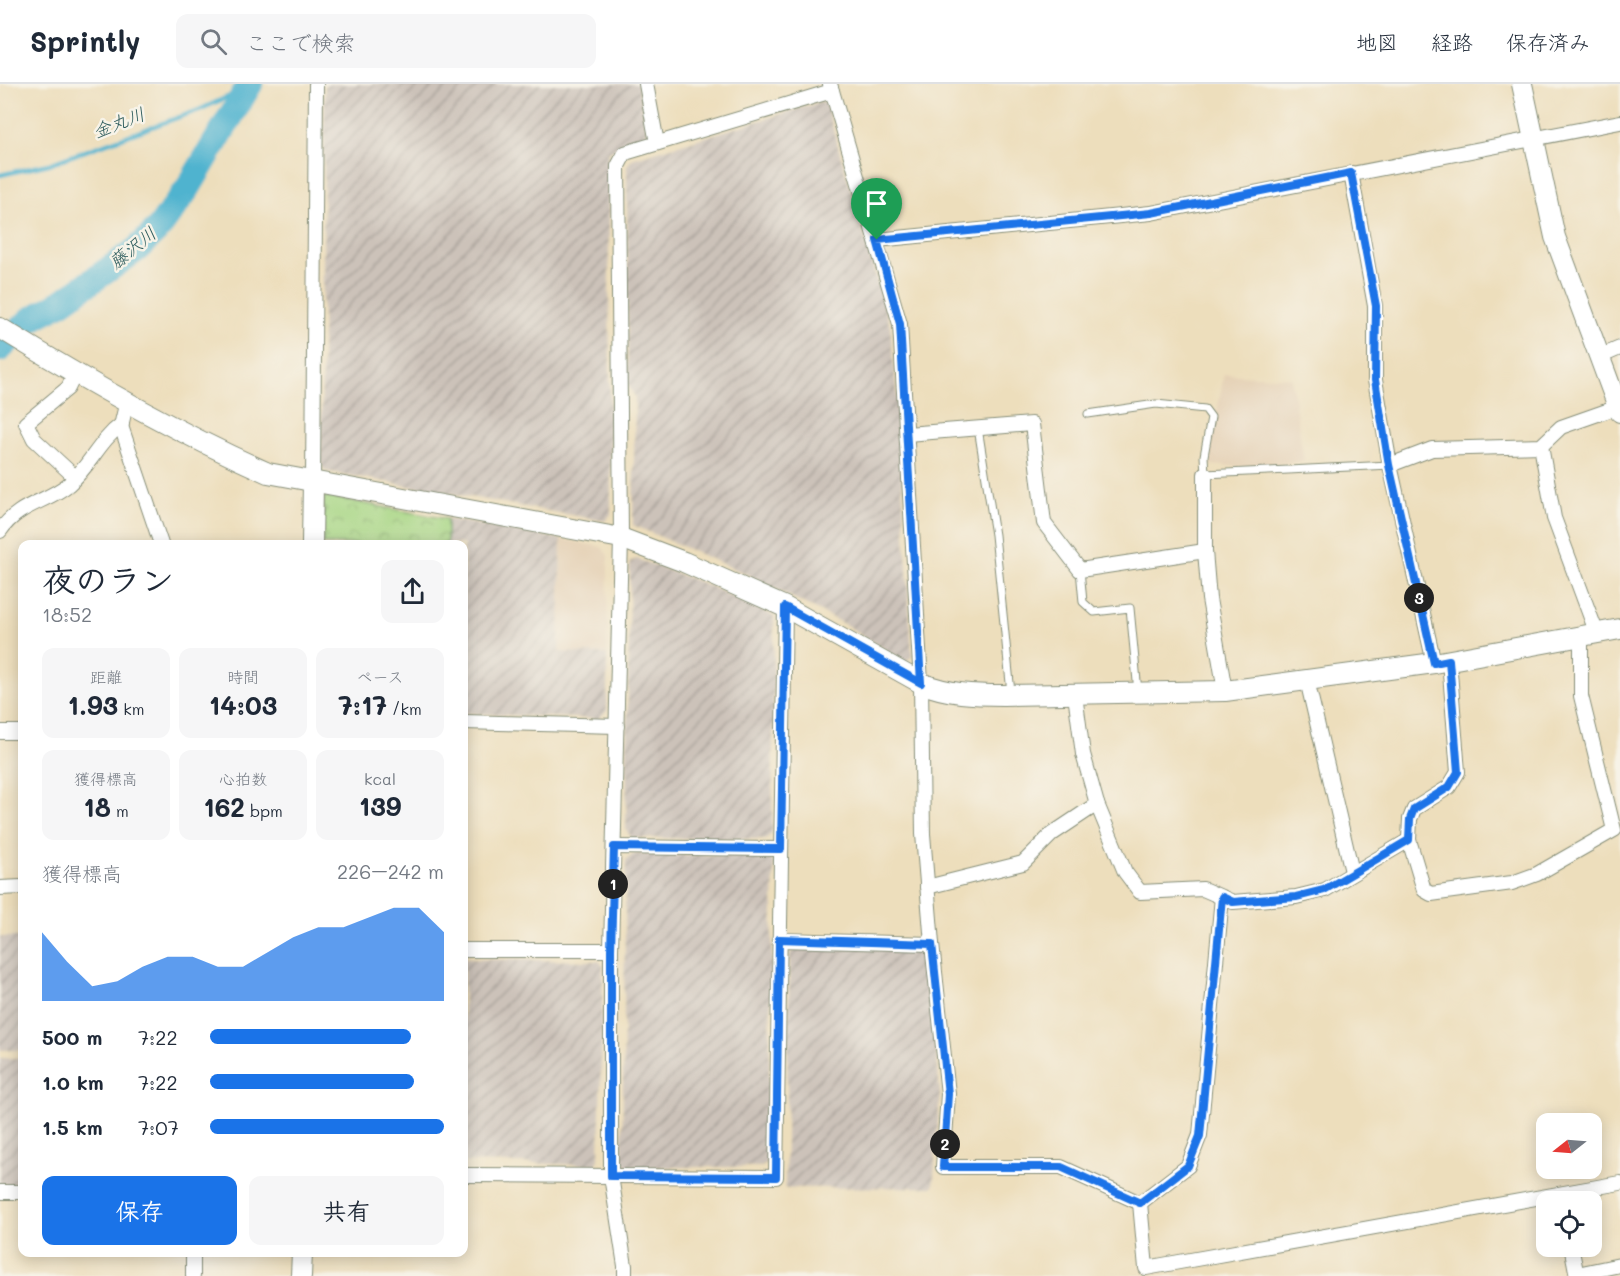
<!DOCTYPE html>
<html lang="ja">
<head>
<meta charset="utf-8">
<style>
	:root { --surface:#fff; --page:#f6f6f7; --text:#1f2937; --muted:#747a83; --line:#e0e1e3; --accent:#1a73e8 }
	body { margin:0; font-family:Mali,"Klee One",sans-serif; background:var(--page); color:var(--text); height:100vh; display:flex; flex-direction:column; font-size:22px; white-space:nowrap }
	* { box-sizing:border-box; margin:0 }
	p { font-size:20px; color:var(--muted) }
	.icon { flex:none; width:33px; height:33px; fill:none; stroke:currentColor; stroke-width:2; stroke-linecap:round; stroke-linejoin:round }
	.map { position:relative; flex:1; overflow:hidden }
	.details { position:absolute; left:18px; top:456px; width:450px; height:717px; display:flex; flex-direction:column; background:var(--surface); border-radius:12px; box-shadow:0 3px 15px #0003 }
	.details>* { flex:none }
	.needle { width:39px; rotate:253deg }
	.tools { position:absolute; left:1536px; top:1029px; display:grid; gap:12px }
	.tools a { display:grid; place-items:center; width:66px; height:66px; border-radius:12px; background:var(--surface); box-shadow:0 3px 15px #0003; font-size:30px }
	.pin { position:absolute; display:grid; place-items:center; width:51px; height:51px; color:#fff; margin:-62px -26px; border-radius:50% 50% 50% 0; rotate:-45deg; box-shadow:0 0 6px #0007 }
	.pin .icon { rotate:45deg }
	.km { position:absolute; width:30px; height:30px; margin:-15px; border-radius:50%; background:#222; color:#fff; font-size:16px; line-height:30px; text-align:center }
	.round { display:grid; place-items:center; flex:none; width:63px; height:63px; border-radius:12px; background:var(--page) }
	.summary { display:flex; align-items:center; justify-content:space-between; height:102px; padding:0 24px }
	h1 { font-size:33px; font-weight:700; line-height:45px }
	.stats { display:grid; grid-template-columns:repeat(3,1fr); gap:9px; height:102px; padding:6px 24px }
	.stats div { display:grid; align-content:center; border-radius:12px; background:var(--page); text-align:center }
	.stats b { font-size:26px; font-weight:700 }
	.stats small { font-size:16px; font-weight:400 }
	.stats p { font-size:16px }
	.chart { height:168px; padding:12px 24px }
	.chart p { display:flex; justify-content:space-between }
	.chart svg { width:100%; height:108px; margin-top:6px; fill:var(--accent); opacity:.7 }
	.action { display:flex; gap:12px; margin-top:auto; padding:12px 24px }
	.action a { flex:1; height:69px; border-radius:12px; background:var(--accent); color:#fff; font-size:24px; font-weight:700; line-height:69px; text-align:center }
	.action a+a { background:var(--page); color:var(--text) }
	ul { padding:0 24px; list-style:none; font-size:20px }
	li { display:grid; grid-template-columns:96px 72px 1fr; align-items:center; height:45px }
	li i { height:15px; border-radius:8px; background:var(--accent) }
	header { display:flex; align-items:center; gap:36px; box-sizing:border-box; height:84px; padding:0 30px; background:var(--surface); border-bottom:2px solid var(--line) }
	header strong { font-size:28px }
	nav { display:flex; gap:33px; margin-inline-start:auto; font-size:21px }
	.search { width:420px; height:54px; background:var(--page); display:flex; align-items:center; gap:15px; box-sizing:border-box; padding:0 21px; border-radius:12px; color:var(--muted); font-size:22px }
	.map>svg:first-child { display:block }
	.built { fill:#e5d1b6 }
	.industrial { fill:url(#industrial-furrows) }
	.park { fill:url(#park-crowns); stroke:#62895b; stroke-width:1.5 }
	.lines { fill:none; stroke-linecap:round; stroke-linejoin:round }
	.stream { stroke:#50b3cf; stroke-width:4.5 }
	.river { stroke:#50b3cf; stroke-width:26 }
	.lane-casing { stroke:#868e78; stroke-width:9 }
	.street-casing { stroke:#868e78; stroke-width:16 }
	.secondary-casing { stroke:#868e78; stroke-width:22 }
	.lane { stroke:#fff; stroke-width:7 }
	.street { stroke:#fff; stroke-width:14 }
	.secondary { stroke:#fff; stroke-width:20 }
	.route-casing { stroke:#fff; stroke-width:12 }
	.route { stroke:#1a73e8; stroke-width:8 }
	.labels { text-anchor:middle; stroke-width:5; stroke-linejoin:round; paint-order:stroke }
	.water-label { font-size:18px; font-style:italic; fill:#2b5a5b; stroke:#f7f3e8 }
</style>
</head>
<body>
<header>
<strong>Sprintly</strong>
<div class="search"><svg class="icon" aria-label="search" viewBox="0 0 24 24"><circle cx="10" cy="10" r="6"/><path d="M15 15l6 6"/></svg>ここで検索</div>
<nav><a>地図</a><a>経路</a><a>保存済み</a></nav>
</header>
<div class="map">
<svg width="1620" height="1192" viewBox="0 0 1620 1192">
	<defs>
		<pattern id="industrial-furrows" width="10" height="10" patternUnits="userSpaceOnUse" patternTransform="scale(1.5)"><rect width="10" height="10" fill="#ccc2b9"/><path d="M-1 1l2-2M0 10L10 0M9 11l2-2" fill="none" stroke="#a59f97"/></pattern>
		<pattern id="park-crowns" width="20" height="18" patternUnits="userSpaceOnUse" patternTransform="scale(1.5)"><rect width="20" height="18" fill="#a6d582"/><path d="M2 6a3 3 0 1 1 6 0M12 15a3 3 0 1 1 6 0" fill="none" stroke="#87ae6b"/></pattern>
	</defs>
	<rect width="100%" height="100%" fill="#f7f3e8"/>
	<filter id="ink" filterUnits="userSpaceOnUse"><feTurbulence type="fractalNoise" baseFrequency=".0167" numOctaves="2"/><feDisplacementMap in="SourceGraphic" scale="12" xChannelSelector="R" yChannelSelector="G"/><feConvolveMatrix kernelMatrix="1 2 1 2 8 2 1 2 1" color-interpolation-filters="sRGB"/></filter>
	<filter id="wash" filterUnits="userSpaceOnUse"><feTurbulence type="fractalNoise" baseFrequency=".008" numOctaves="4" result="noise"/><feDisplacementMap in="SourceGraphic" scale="24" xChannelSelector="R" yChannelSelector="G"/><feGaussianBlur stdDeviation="1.35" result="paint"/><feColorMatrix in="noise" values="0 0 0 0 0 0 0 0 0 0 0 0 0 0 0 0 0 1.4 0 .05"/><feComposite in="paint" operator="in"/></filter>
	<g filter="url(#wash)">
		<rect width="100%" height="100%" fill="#eddebc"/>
		<g class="built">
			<path d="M1224,290L1291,294L1304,377L1250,383L1207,381Z"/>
			<path d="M561,455L602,463L608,472L607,570L559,568Z"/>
		</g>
		<g class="industrial">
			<path d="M325,0H638L647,48L642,57L608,68L611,430L605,437L325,387L321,379Z"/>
			<path d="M825,17L890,243L897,312L912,572L905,578L848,542L751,492L633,441L635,313L628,300L627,82L632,75Z"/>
			<path d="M447,435L561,455L559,568L607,570V627L598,635L464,629V460H447Z"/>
			<path d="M637,475L705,500L774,532L772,749L766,755L632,754L626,746L630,478Z"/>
			<path d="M634,770L767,772L774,779L767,1079L761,1083H628L622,1077L626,776Z"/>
			<rect x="0" y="853" width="22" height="113"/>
			<path d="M799,863L920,864L928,873L940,1010L933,1103L785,1104L790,869Z"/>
			<path d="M464,875L599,877L603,882L599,1075L596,1081L464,1078Z"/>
			<rect x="0" y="974" width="22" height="127"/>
		</g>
		<path class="park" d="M324,412L447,435V460H323Z"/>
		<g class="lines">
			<path class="stream" d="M0,91L49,80L199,26L245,5"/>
			<path class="river" d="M0,265L30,236L62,218L136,166L159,144L188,104L250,0"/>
		</g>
	</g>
	<g filter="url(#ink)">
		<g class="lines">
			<g class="lane-casing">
				<g id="lane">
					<path d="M1088,330L1156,320L1205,325L1211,333L1204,372L1205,390L1390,381"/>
					<path d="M978,344L995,451L1011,609"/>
					<path d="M1080,486L1083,518L1094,528L1130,524L1138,608"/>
				</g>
			</g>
			<g class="street-casing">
				<g id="street">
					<path d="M646,0L657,59"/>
					<path d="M830,0L900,240L921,599L923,750L932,860L948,1010L943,1083H1061L1140,1119"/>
					<path d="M1351,89L1375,222V296L1390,381L1434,579"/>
					<path d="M877,156L1151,129L1620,38"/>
					<path d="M1599,273L1620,264"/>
					<path d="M127,317L121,342L161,460"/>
					<path d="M907,350L1032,340L1044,439L1080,486L1205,467"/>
					<path d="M1541,362L1554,434L1597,550"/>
					<path d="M1390,381L1432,365L1541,362L1561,343L1618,323"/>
					<path d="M1205,390V467L1209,515L1225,607"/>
					<path d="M75,393L34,355L26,339L68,304L76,288"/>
					<path d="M313,398L316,0"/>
					<path d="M0,447C19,419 46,419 69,400C90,382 99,357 122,340"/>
					<path d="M1307,596L1352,788"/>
					<path d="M1075,611L1083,670L1097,720"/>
					<path d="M464,638L617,642"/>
					<path d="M0,648H22"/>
					<path d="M1409,756L1410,735L1414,725L1449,703L1458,688L1449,576"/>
					<path d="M614,763L781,765"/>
					<path d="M927,803L1023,779L1052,750L1097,720L1125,788L1140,808L1203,805L1233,818L1296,813L1325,806L1409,756L1424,806L1431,810L1512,799L1537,790L1614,746L1581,612V553"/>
					<path d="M0,804L22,803"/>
					<path d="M779,856L932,860"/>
					<path d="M464,866H611"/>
					<path d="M464,1091L776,1093L785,523"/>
					<path d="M0,1108H22"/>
					<path d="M1140,1119L1146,1184L1620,1099"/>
					<path d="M1140,1119L1188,1082L1200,1051L1222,813"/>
					<path d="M1571,1162L1577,1192"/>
					<path d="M193,1168V1192"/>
					<path d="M1577,1190L1620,1181"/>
					<path d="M625,1192V1182L611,1092V866L621,454L618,82L625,69L832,7"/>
				</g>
			</g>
			<g class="secondary-casing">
				<g id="secondary">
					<path d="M1522,0L1555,153L1620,328"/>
					<path d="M0,244C86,297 176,348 268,389L621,454L684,478L785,523L921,599C948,610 974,611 1003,611L1225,607L1434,579L1620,545"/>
					<path d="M312,460L313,398"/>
					<path d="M301,1192L302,1168"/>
				</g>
			</g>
			<use href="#lane" class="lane"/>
			<use href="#street" class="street"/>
			<use href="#secondary" class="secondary"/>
		</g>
	</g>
	<g class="lines" filter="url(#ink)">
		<g class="route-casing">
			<path id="route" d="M1351,89L1376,222L1375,296L1389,381L1434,579L1449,576L1458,688L1449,703L1414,725L1410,735L1409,756L1324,806L1296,813L1233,818L1222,813L1200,1052L1188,1082L1140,1119L1061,1083H943L948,1010L932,860L779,855L776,1093L611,1092V866L614,763L781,765L785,523L921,599L900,240L877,156L1151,129Z"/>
		</g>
		<use href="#route" class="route"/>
	</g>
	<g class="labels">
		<g class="water-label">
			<text transform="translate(119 39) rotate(-21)" y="6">金丸川</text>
			<text transform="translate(133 164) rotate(-39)" y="6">藤沢川</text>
		</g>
	</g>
</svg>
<div class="tools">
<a><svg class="needle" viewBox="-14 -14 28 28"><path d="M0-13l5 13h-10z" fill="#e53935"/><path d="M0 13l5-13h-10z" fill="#747a83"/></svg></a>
<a><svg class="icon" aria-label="locate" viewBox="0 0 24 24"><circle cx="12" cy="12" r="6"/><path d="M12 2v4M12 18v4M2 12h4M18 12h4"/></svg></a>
</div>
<div class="pin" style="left:877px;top:156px;background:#1e9e55"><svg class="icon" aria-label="arrive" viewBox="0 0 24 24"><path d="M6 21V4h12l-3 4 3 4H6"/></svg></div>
<b class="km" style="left:613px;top:800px">1</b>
<b class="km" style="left:945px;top:1060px">2</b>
<b class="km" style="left:1419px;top:514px">3</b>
<section class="details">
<div class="summary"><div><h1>夜のラン</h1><p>18:52</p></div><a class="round"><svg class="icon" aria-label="share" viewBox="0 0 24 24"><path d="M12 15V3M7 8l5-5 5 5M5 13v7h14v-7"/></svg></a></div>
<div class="stats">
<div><p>距離</p><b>1.93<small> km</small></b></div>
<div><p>時間</p><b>14:03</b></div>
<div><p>ペース</p><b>7:17<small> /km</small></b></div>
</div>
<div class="stats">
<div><p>獲得標高</p><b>18<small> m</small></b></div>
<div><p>心拍数</p><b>162<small> bpm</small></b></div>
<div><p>kcal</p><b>139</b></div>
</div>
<div class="chart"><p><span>獲得標高</span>226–242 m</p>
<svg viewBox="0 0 160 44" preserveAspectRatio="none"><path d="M0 44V16L10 28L20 38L30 36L40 30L50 26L60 26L70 30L80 30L90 24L100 18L110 14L120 14L130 10L140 6L150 6L160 16V44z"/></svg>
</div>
<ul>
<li><b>500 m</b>7:22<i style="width:86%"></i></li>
<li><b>1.0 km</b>7:22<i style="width:87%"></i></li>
<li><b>1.5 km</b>7:07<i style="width:100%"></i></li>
</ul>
<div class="action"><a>保存</a><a>共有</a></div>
</section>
</div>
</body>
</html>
